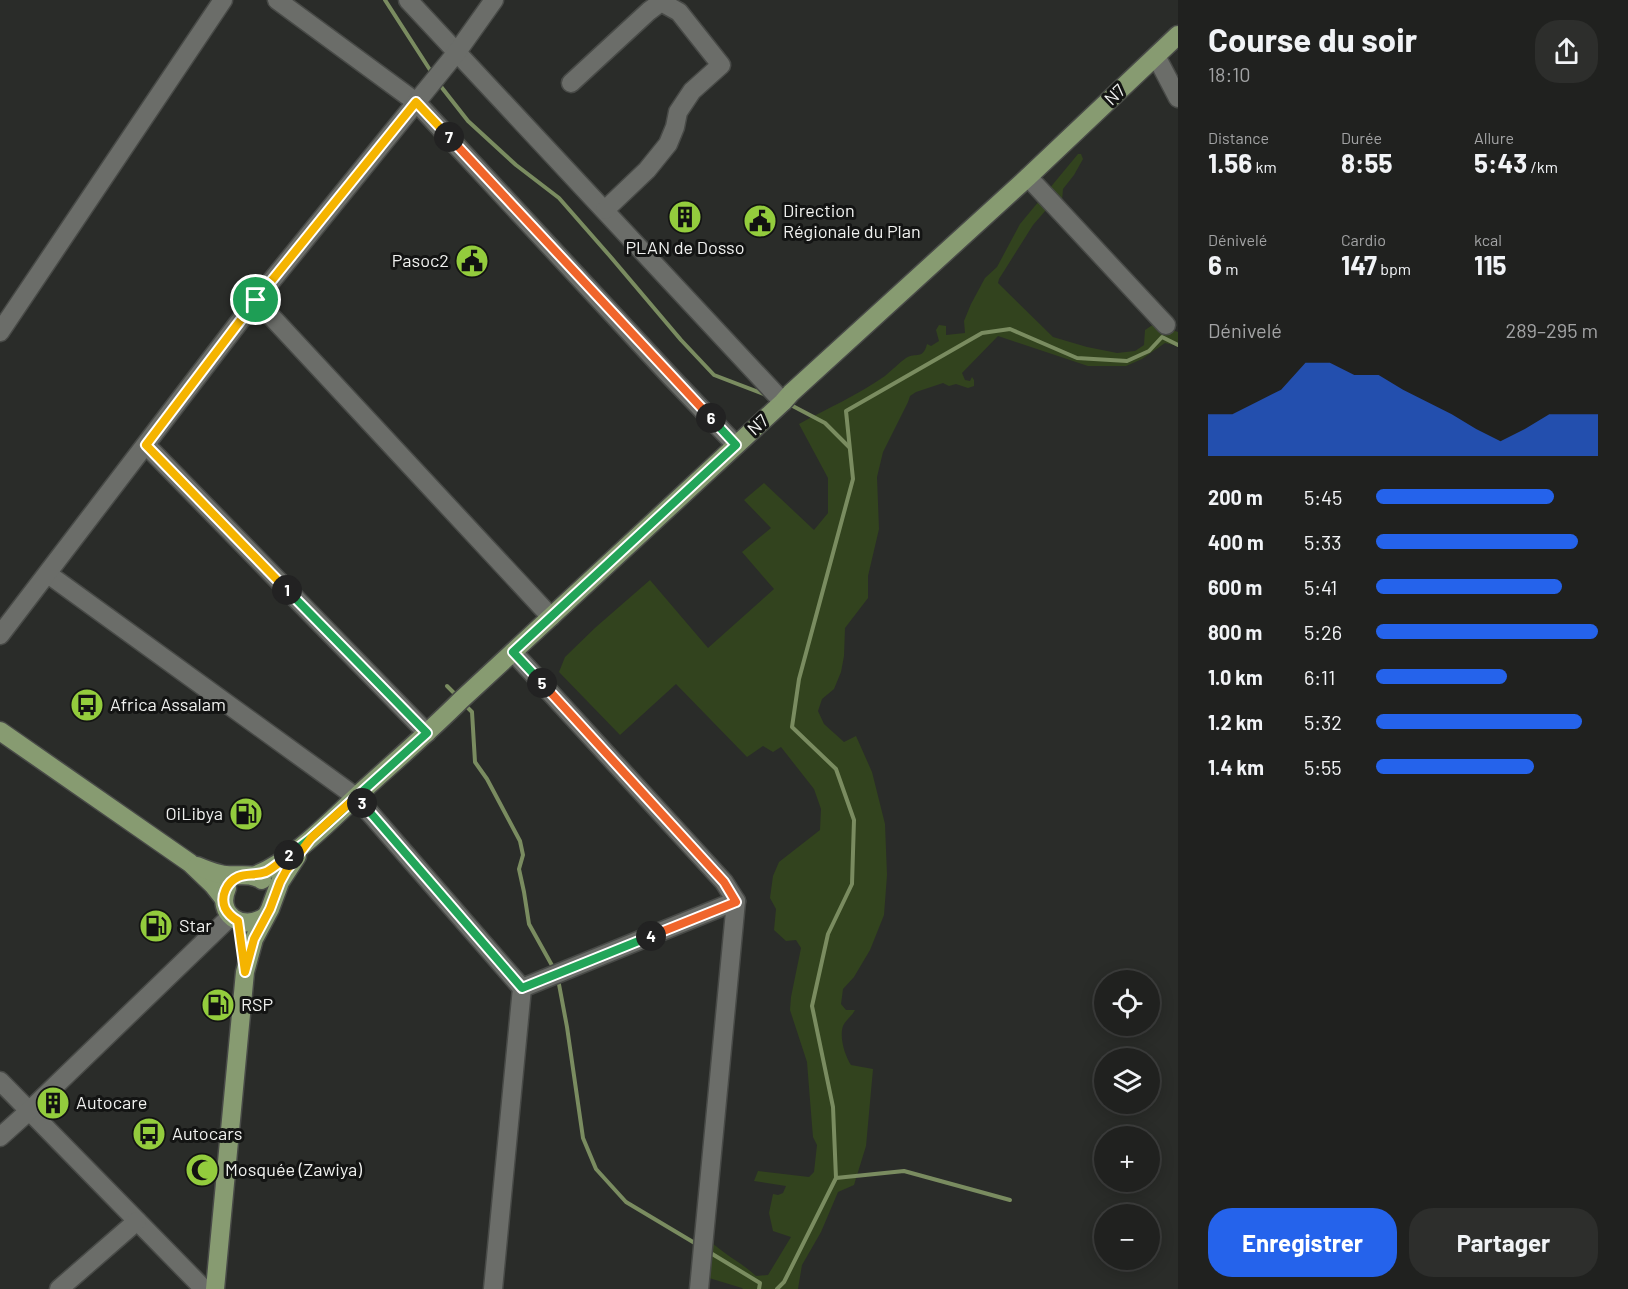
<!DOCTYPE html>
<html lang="fr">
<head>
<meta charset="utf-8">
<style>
	:root { --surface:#20211f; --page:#2d2e2c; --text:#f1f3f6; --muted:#a2a3a4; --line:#3d3e3d; --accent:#2563eb }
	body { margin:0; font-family:Barlow,sans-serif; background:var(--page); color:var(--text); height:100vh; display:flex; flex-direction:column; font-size:22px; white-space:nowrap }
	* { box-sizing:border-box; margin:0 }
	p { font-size:20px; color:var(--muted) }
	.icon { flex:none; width:33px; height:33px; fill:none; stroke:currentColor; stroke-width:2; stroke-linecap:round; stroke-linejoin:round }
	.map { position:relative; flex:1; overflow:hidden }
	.panel { display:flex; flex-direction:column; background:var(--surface); width:450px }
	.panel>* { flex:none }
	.fabs { position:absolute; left:1094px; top:970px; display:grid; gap:12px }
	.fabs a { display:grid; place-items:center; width:66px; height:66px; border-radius:50%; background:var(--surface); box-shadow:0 3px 15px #0003,0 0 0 2px var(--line); font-size:30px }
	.pin { position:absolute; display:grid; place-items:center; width:51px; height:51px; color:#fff; margin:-26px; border:3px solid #fff; border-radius:50%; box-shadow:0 2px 6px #0007 }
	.km { position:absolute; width:30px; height:30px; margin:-15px; border-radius:50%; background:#222; color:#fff; font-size:16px; line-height:30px; text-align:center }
	.round { display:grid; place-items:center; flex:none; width:63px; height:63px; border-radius:24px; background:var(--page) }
	.overview { display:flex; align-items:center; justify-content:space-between; height:102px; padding:0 30px }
	h1 { font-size:33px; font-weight:700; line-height:45px }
	.figures { display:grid; grid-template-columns:repeat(3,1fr); gap:9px; height:102px; padding:6px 30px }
	.figures div { display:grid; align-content:center }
	.figures b { font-size:26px; font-weight:700 }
	.figures small { font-size:16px; font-weight:400 }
	.figures p { font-size:16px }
	.chart { height:168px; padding:12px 30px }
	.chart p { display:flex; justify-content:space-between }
	.chart svg { width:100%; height:108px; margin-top:6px; fill:var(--accent); opacity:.7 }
	.cta { display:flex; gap:12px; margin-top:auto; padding:12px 30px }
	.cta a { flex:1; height:69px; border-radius:24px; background:var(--accent); color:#fff; font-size:24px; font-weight:700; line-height:69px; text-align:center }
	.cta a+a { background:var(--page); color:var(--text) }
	ul { padding:0 30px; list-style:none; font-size:20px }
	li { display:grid; grid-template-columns:96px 72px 1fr; align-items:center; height:45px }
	li i { height:15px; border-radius:8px; background:var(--accent) }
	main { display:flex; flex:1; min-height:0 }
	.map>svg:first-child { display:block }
	.green { fill:#32431e }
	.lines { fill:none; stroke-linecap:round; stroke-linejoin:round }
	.stream { stroke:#7a8c60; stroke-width:4 }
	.minor-casing { stroke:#484a47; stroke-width:21 }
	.major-casing { stroke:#484a47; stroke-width:21 }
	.minor { stroke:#6b6d69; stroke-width:18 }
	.major { stroke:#879b71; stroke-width:18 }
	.split-1-casing { stroke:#fff; stroke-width:12 }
	.split-2-casing { stroke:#fff; stroke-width:12 }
	.split-3-casing { stroke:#fff; stroke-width:12 }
	.split-4-casing { stroke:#fff; stroke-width:12 }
	.split-5-casing { stroke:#fff; stroke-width:12 }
	.split-6-casing { stroke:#fff; stroke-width:12 }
	.split-7-casing { stroke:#fff; stroke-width:12 }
	.split-8-casing { stroke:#fff; stroke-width:12 }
	.split-1 { stroke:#f5b400; stroke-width:8 }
	.split-2 { stroke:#22a559; stroke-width:8 }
	.split-3 { stroke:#f5b400; stroke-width:8 }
	.split-4 { stroke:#22a559; stroke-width:8 }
	.split-5 { stroke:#f0652b; stroke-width:8 }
	.split-6 { stroke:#22a559; stroke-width:8 }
	.split-7 { stroke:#f0652b; stroke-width:8 }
	.split-8 { stroke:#f5b400; stroke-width:8 }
	.labels { text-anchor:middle; stroke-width:6; stroke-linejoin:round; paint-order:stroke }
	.street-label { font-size:18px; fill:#f1f2f0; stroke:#131413 }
	.poi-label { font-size:18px; fill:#f1f2f0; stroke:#131413; text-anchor:start }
</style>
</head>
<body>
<main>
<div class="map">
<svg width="1178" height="1289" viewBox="0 0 1178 1289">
	<rect width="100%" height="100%" fill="#2a2c29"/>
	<path class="green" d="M1078,154H1081L1083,159L1074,175L1063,189L1062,201L1053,210H1046L1033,225L999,279L998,283L1053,337L1087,347L1117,353L1135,351L1144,345L1145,330L1154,324L1178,332V346L1165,343L1142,359L1126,366H1088L998,336L962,373L965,380L970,381L972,377L974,380V386L968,388L956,384L949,386L943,383L916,392L910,396L908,402L883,452L877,477L879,529L868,576V598L845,628L844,656L841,672L834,689L822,699L818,711L824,724L844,742L856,736L872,772L885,824L887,875L884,915L870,950L854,977L843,989L841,1004L846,1010H855C852,1016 845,1021 843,1026C839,1037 845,1056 851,1065L873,1069L866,1146L854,1185L838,1192L821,1232L802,1265L798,1289H743L742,1288L709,1278L710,1241C725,1255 742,1263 756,1276L768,1275L791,1237L773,1231L769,1213L773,1194L778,1195L783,1193L786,1186L754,1181L758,1171L809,1177L814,1172L817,1145L813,1137L812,1125L807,1062L790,1010L791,997L801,948L796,940L786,941L774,930L776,909L770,898L773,876L779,862L820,830L821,809L814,789L781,747L773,752L763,746L747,757L676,684L620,735L559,672L565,657L596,627L650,580L708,648L774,589L742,552L771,528L744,500L764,483L814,530L828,513V478L799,424C828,408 858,395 885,376C892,370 899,363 906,358C916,352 923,360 927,344L931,346L939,341L936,330L939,325L946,326V335L965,333L964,321L971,304L985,278L997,267L1020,224Z"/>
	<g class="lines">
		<g class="stream">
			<path d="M385,0L432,73"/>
			<path d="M439,84L468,121L516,165L559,198L609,255L681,340L714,375L766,395"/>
			<path d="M787,403L825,423L849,447"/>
			<path d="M447,686L457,696"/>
			<path d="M464,704L472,712L475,762L487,779L520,841L523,855L519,869L524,892L529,924L554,969"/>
			<path d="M558,979L567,1027L583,1138L596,1169L626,1202L698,1245"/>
			<path d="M836,1178L904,1171L1010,1200"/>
			<path d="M709,1252L760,1283L759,1289"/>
			<path d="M777,1289L784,1282L836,1178L833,1107L812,1006L828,934L852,884L854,820L836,769L792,727L799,679L853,479L846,411L982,333L1010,329L1077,358L1127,361L1149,351L1162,337L1178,345"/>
		</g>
		<g class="minor-casing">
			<g id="minor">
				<path d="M277,0L416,102L670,376L736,445"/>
				<path d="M408,0L783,402"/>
				<path d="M1156,56L1178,98"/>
				<path d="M571,83L649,11L661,2L679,12L721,65L692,91L678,112L675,127L668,144L647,170L605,210"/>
				<path d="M1028,177L1166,325"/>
				<path d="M256,300L551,617"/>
				<path d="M0,332L223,0"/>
				<path d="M146,445L427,733"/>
				<path d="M48,574L356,797L522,988L493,1289"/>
				<path d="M0,635L256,300L457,52L494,0"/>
				<path d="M513,652L724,882L736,901L522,988"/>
				<path d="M0,1081L204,1289"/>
				<path d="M0,1137L29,1111L231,916"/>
				<path d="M59,1289L137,1221"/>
				<path d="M699,1289L736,901"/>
			</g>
		</g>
		<g class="major-casing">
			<g id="major">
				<path d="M0,731L190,863L213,885L224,899"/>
				<path d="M197,866C204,869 212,872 220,874C234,878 249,871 262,880"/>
				<path d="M253,876C290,863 330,821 359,794C393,763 428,733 461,700L783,402L791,393L1028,177L1178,35"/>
				<path d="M227,888C216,914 241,932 265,917"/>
				<path d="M215,1289L245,972L254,939L270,909L280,882L297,856"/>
			</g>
		</g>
		<use href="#minor" class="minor"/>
		<use href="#major" class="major"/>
	</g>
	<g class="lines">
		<g class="split-1-casing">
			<path id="split-1" d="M256,300L146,445L287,590"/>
		</g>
		<g class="split-2-casing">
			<path id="split-2" d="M287,590L427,733L311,838L289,855"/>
		</g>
		<g class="split-3-casing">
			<path id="split-3" d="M289,855C281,861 274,868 266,872C255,876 247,873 238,877C227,882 220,896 225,908C228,914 233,918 238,921L245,972L254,939L270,909L280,882L286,871L311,838L356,797L362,803"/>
		</g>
		<g class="split-4-casing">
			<path id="split-4" d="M362,803L522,988L651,936"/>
		</g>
		<g class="split-5-casing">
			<path id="split-5" d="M542,683L724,882L736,902L651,936"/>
		</g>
		<g class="split-6-casing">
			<path id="split-6" d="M542,683L513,652L736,445L711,418"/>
		</g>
		<g class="split-7-casing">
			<path id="split-7" d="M449,137L711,418"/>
		</g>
		<g class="split-8-casing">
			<path id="split-8" d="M256,300L416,102L449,137"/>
		</g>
		<use href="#split-1" class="split-1"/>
		<use href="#split-2" class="split-2"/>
		<use href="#split-3" class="split-3"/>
		<use href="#split-4" class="split-4"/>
		<use href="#split-5" class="split-5"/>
		<use href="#split-6" class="split-6"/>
		<use href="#split-7" class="split-7"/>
		<use href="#split-8" class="split-8"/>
	</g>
	<defs>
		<g id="building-disc" transform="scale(1.725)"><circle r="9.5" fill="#93cc3d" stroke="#131413"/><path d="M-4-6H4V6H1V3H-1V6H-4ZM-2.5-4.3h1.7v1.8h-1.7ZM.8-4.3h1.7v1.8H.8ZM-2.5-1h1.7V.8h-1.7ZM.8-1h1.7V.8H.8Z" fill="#111"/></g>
		<g id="civic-disc" transform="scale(1.725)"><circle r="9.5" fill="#93cc3d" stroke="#131413"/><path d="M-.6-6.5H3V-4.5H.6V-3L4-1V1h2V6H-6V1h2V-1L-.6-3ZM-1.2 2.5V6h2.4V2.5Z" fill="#111"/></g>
		<g id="bus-disc" transform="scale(1.725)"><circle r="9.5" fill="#93cc3d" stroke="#131413"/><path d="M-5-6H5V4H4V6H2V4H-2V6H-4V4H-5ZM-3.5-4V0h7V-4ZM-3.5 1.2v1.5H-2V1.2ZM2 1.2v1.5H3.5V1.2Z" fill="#111"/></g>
		<g id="fuel-disc" transform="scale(1.725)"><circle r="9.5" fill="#93cc3d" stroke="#131413"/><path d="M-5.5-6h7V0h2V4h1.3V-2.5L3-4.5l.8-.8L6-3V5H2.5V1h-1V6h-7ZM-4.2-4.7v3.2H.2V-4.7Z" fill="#111"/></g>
		<g id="mosque-disc" transform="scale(1.725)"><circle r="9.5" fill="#93cc3d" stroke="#131413"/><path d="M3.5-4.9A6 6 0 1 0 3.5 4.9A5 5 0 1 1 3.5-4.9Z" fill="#111"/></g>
	</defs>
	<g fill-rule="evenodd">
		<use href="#building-disc" x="685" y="217"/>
		<use href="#civic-disc" x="760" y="221"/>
		<use href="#civic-disc" x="472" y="261"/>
		<use href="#bus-disc" x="87" y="705"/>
		<use href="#fuel-disc" x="246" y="814"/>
		<use href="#fuel-disc" x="156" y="926"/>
		<use href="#fuel-disc" x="218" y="1005"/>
		<use href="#building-disc" x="53" y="1103"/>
		<use href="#bus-disc" x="149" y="1134"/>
		<use href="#mosque-disc" x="202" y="1170"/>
	</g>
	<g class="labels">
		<g class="street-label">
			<text transform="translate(1115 95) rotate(-44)" y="6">N7</text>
			<text transform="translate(758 425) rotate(-43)" y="6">N7</text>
		</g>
		<g class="poi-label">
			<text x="783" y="217">Direction<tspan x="783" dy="21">Régionale du Plan</tspan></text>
			<text x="685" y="254" text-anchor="middle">PLAN de Dosso</text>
			<text x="449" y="267" text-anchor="end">Pasoc2</text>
			<text x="110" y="711">Africa Assalam</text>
			<text x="223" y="820" text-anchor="end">OiLibya</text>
			<text x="179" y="932">Star</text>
			<text x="241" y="1011">RSP</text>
			<text x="76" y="1109">Autocare</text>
			<text x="172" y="1140">Autocars</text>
			<text x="225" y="1176">Mosquée (Zawiya)</text>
		</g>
	</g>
</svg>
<div class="fabs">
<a><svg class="icon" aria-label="locate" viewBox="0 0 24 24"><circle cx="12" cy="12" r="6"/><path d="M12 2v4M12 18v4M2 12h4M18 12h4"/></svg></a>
<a><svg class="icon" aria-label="layers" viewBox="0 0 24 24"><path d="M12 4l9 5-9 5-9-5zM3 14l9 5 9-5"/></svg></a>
<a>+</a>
<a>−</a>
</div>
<div class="pin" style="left:256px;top:300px;background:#1e9e55"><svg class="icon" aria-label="arrive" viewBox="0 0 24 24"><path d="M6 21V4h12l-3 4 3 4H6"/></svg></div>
<b class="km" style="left:287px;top:590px">1</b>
<b class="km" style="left:289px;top:855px">2</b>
<b class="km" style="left:362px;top:803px">3</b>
<b class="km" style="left:651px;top:936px">4</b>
<b class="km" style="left:542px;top:683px">5</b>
<b class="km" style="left:711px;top:418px">6</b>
<b class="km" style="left:449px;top:137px">7</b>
</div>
<section class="panel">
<div class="overview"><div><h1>Course du soir</h1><p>18:10</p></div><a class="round"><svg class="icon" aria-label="share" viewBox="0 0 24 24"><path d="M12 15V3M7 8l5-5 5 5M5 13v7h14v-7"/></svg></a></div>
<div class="figures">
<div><p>Distance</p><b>1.56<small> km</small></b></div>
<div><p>Durée</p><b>8:55</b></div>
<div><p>Allure</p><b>5:43<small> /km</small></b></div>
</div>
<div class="figures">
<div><p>Dénivelé</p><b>6<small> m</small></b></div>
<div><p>Cardio</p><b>147<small> bpm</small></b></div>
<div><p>kcal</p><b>115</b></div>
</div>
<div class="chart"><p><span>Dénivelé</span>289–295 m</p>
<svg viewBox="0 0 160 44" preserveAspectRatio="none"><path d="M0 44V27L10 27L20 22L30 17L40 6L50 6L60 11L70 11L80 17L90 22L100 27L110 33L120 38L130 33L140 27L150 27L160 27V44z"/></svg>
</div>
<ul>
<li><b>200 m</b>5:45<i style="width:80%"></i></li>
<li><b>400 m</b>5:33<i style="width:91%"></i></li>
<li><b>600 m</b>5:41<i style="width:84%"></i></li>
<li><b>800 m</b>5:26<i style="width:100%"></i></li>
<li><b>1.0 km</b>6:11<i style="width:59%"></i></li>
<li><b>1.2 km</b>5:32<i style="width:93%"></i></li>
<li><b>1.4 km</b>5:55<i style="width:71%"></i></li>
</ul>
<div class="cta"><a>Enregistrer</a><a>Partager</a></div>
</section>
</main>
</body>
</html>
